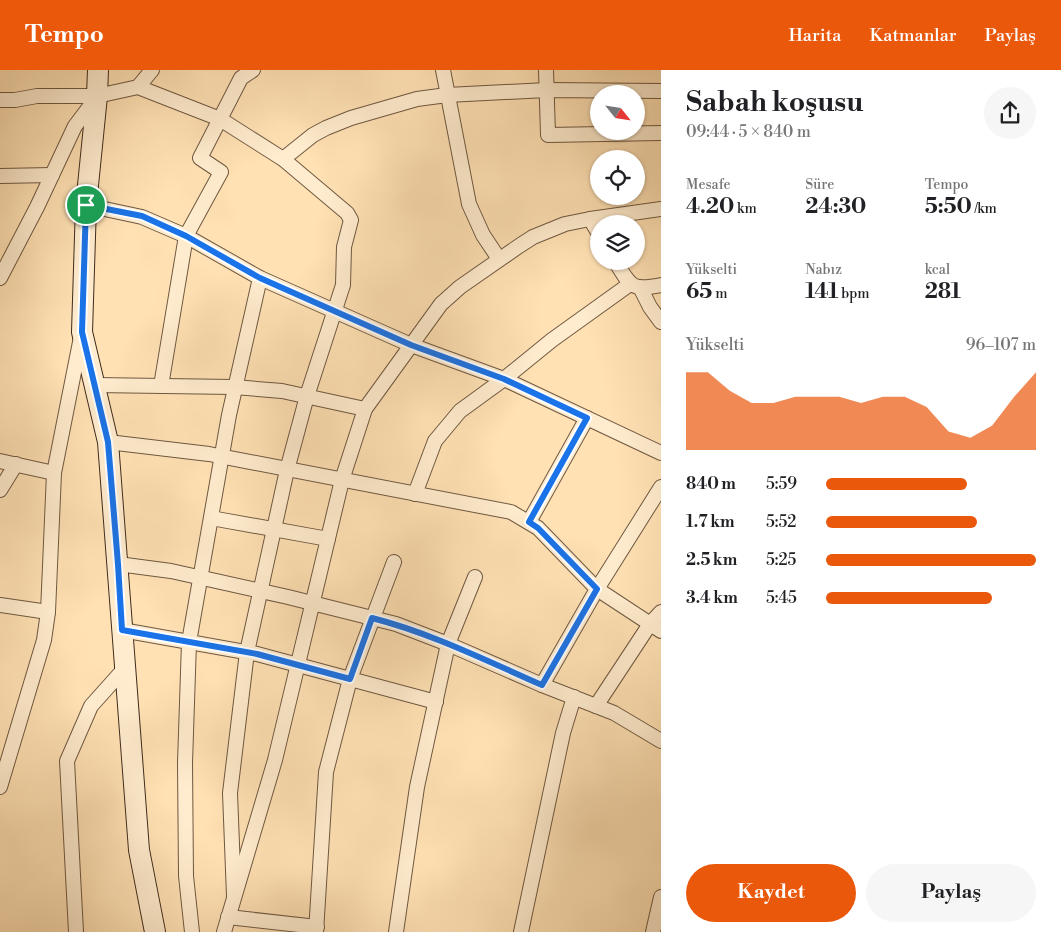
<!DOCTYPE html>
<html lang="tr">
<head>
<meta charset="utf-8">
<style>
	:root { --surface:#fff; --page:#f6f6f6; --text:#202124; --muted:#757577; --accent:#ea580c }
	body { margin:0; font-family:"Libre Bodoni",serif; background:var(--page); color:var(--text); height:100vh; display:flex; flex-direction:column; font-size:19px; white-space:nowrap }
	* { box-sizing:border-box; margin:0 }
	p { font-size:16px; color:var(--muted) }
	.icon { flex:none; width:28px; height:28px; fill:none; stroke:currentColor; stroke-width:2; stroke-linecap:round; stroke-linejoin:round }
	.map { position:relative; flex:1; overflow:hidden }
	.details { display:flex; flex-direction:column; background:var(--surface); width:400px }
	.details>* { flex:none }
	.needle { width:32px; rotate:120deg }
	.tools { position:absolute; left:590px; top:15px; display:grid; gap:10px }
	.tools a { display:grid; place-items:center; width:55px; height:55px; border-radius:50%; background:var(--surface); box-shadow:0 1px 4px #0004; font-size:25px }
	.pin { position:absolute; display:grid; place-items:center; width:42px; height:42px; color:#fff; margin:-21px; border:2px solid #fff; border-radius:50%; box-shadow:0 1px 5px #0007 }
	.round { display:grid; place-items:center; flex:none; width:52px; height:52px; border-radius:26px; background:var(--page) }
	.head { display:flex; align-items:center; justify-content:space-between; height:85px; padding:0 25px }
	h1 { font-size:28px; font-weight:700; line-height:38px }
	.stats { display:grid; grid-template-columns:repeat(3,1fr); gap:8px; height:85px; padding:5px 25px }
	.stats div { display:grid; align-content:center }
	.stats b { font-size:21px; font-weight:700 }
	.stats small { font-size:14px; font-weight:400 }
	.stats p { font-size:14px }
	.chart { height:140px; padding:10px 25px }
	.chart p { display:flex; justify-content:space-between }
	.chart svg { width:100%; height:90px; margin-top:5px; fill:var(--accent); opacity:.7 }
	.primary-button { display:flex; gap:10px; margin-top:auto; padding:10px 25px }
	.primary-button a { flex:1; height:58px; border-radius:30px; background:var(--accent); color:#fff; font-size:20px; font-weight:700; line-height:58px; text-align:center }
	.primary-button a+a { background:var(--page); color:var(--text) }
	ul { padding:0 25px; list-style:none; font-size:16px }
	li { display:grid; grid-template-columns:80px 60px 1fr; align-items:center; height:38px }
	li i { height:12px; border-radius:6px; background:var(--accent) }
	header { display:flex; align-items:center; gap:30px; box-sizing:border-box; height:70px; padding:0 25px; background:var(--accent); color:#fff }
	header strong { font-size:24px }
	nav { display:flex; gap:28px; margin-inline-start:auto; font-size:18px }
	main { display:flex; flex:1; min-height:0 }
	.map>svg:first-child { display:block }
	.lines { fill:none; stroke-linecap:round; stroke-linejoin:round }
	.street-casing { stroke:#6f5841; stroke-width:16 }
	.secondary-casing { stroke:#3f2b1b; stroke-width:22 }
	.street { stroke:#ffecce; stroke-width:14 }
	.secondary { stroke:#ffecce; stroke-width:20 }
	.route-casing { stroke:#fff; stroke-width:10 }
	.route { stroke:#1a73e8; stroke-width:6 }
</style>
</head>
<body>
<header>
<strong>Tempo</strong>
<nav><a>Harita</a><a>Katmanlar</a><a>Paylaş</a></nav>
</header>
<main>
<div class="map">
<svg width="661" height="862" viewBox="0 0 661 862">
	<rect width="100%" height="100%" fill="#ffe1b4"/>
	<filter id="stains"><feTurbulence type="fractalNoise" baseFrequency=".004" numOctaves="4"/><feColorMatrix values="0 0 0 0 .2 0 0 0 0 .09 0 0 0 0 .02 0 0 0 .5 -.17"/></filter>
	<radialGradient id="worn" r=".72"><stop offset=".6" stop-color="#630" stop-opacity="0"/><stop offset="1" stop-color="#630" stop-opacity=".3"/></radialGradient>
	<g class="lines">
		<g class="street-casing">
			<g id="street">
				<path d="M443,0L469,134L483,165L499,189"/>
				<path d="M546,0L548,65L661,63"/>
				<path d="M138,17L152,0"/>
				<path d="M0,30H15L37,26H97L138,17L220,49L283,89L347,143L351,150L344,177L343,215L307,326L287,400L247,582L230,723L234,826"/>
				<path d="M283,89L313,65L326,58L351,48L417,29L447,25L547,20L661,21"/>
				<path d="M0,106L52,105"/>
				<path d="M86,135L142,147L186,166L260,208L411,275L504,309L661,383"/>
				<path d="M590,149L599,164"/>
				<path d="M615,191C631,216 630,221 661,215"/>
				<path d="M0,208L37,137L75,56L97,27"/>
				<path d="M641,219L650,237L661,252"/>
				<path d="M94,315L234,317L282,321L365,339"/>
				<path d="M161,316L186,166L221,102L200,88L241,8L253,0"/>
				<path d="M108,372L209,384L511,442L538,458L597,519L661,561"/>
				<path d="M0,391L54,403"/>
				<path d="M0,420L16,394"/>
				<path d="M415,424L435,371L460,341L504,309L552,270L630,214"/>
				<path d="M211,448L328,469"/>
				<path d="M529,452L587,348"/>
				<path d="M118,494L171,501L288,527L396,554L448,574L542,615L614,643L661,671"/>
				<path d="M0,535L48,542"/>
				<path d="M122,560L257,584L436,632"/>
				<path d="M542,615L597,519L661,417"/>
				<path d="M596,636L650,554L661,542"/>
				<path d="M0,717L44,570L48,542L54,403L81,267"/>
				<path d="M228,847L317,857"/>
				<path d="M76,862L67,691L91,636L125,598"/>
				<path d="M192,862L186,806L185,693L189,572L229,345L260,208"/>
				<path d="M224,862L275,690L342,410L365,339L441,234L460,217L519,176L533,167L565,154L590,149L661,139"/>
				<path d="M316,862L326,702L350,609L394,492"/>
				<path d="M396,862L417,717L448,574L475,507"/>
				<path d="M521,862L563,663L574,627"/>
				<path d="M653,862L661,827"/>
			</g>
		</g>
		<g class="secondary-casing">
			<path id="secondary" d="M98,0L97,26L86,135L82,262L108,372L139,780L155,862"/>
		</g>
		<use href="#street" class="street"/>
		<use href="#secondary" class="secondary"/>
	</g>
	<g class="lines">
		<g class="route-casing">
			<path id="route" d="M86,135L142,146L186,166L260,208L411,275L504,309L587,348L529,452L538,458L597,519L542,615C487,591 431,563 372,548L350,609L257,584L122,560L118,494L108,372L82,262Z"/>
		</g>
		<use href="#route" class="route"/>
	</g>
	<rect width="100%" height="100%" filter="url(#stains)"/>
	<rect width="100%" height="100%" fill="url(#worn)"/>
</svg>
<div class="tools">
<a><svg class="needle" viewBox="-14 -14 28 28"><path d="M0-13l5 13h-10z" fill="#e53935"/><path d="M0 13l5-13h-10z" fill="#757577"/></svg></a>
<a><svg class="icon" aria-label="locate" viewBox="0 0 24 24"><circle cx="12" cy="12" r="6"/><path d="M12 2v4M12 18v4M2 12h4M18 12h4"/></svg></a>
<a><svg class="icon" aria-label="layers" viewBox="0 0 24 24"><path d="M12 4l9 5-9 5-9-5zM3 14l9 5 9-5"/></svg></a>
</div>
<div class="pin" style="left:86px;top:135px;background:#1e9e55"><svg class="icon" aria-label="arrive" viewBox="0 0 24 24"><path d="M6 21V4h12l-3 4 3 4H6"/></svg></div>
</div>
<section class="details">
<div class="head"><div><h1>Sabah koşusu</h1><p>09:44 · 5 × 840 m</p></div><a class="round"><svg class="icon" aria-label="share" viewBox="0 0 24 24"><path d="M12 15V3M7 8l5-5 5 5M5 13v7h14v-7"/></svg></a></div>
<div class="stats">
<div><p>Mesafe</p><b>4.20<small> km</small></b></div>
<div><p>Süre</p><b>24:30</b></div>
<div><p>Tempo</p><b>5:50<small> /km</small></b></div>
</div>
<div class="stats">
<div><p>Yükselti</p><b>65<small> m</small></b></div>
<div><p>Nabız</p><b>141<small> bpm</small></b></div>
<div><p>kcal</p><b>281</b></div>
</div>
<div class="chart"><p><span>Yükselti</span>96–107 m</p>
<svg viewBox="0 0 160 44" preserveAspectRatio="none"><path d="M0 44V6L10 6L20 15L30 21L40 21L50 18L60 18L70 18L80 21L90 18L100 18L110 23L120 35L130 38L140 32L150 18L160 6V44z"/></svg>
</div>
<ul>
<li><b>840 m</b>5:59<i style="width:67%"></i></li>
<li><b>1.7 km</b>5:52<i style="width:72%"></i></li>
<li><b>2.5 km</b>5:25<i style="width:100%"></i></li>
<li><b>3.4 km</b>5:45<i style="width:79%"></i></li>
</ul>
<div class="primary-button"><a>Kaydet</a><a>Paylaş</a></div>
</section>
</main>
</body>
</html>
